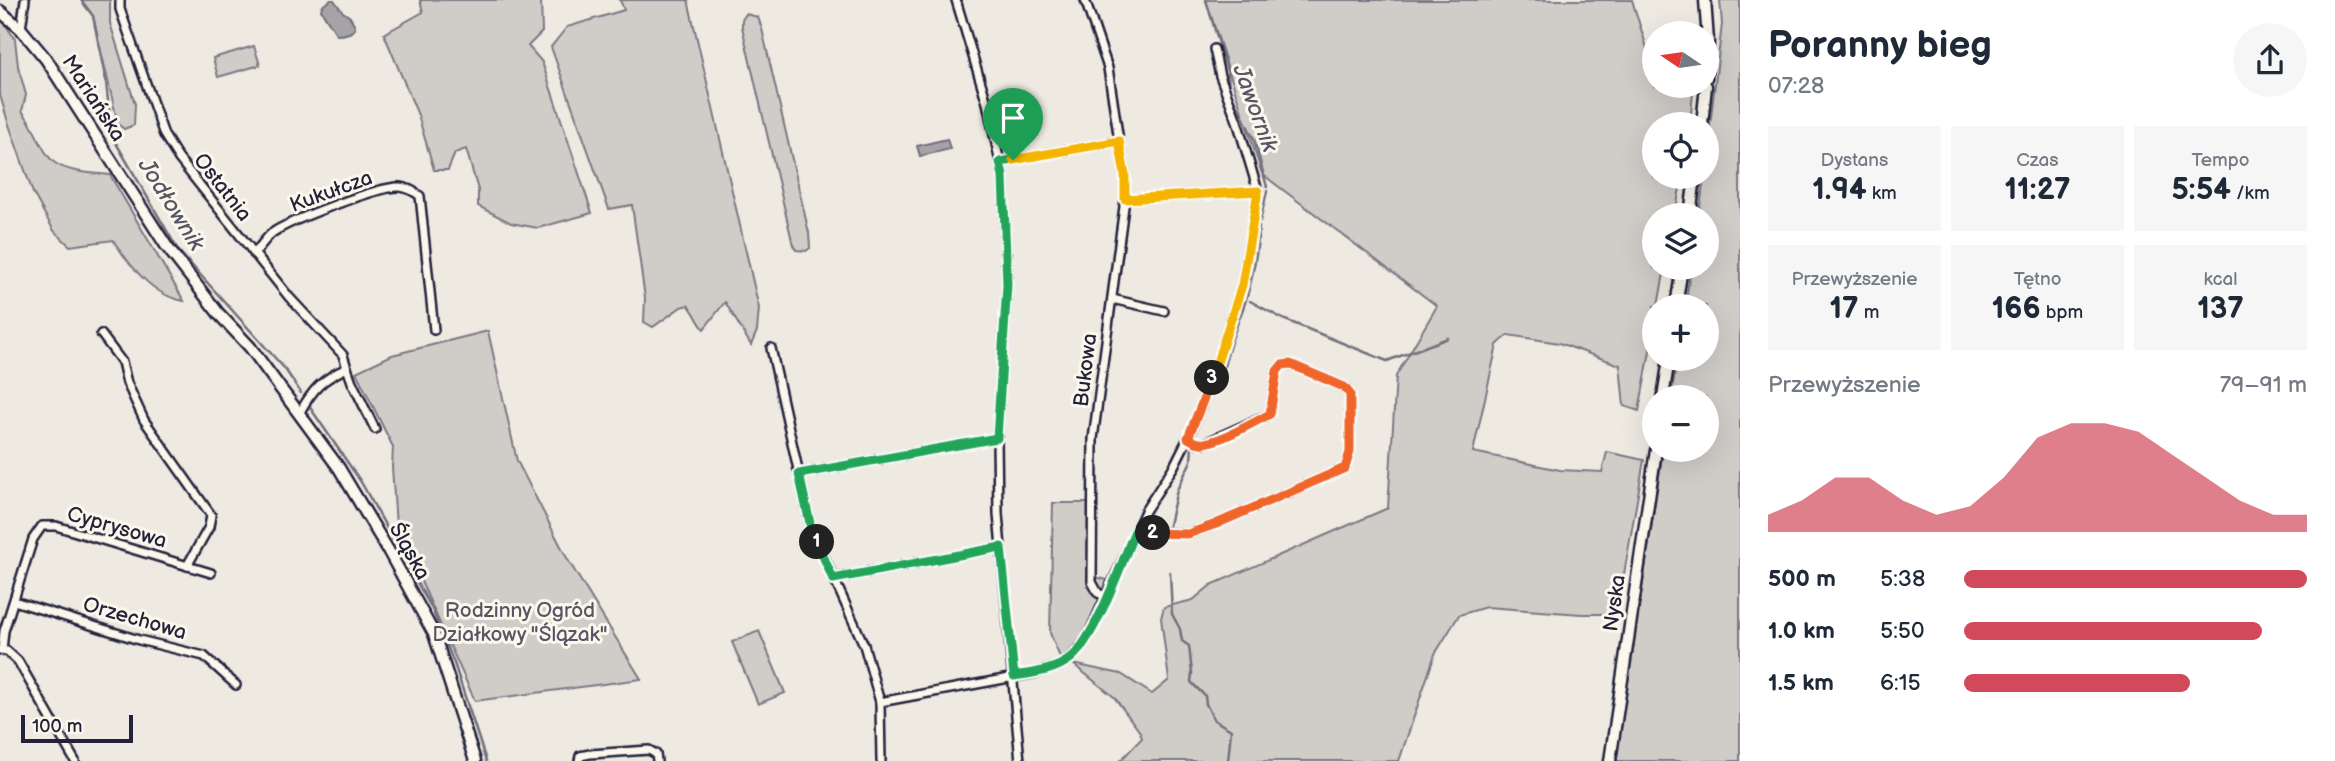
<!DOCTYPE html>
<html lang="pl">
<head>
<meta charset="utf-8">
<style>
	:root { --surface:#fff; --page:#f6f6f7; --text:#1f2937; --muted:#747a83; --accent:#d1495b }
	body { margin:0; font-family:"Balsamiq Sans",sans-serif; background:var(--page); color:var(--text); height:100vh; display:flex; flex-direction:column; font-size:26px; white-space:nowrap }
	* { box-sizing:border-box; margin:0 }
	p { font-size:23px; color:var(--muted) }
	.icon { flex:none; width:38px; height:38px; fill:none; stroke:currentColor; stroke-width:2; stroke-linecap:round; stroke-linejoin:round }
	.map { position:relative; flex:1; overflow:hidden }
	.details { display:flex; flex-direction:column; background:var(--surface); width:595px }
	.details>* { flex:none }
	.needle { width:46px; rotate:283deg }
	.fabs { position:absolute; left:1642px; top:21px; display:grid; gap:14px }
	.fabs a { display:grid; place-items:center; width:77px; height:77px; border-radius:50%; background:var(--surface); box-shadow:0 7px 28px #0002; font-size:35px }
	.scale { position:absolute; left:21px; bottom:18px; width:112px; box-sizing:border-box; padding-left:7px; border:4px solid #22223b; border-top:0; font-size:19px; line-height:24px; white-space:nowrap; color:#22223b; -webkit-text-stroke:5px #fbf7ec; paint-order:stroke }
	.pin { position:absolute; display:grid; place-items:center; width:60px; height:60px; color:#fff; margin:-72px -30px; border-radius:50% 50% 50% 0; rotate:-45deg; box-shadow:0 0 7px #0007 }
	.pin .icon { rotate:45deg }
	.km { position:absolute; width:35px; height:35px; margin:-18px; border-radius:50%; background:#222; color:#fff; font-size:19px; line-height:35px; text-align:center }
	.round { display:grid; place-items:center; flex:none; width:74px; height:74px; border-radius:37px; background:var(--page) }
	.head { display:flex; align-items:center; justify-content:space-between; height:119px; padding:0 28px }
	h1 { font-size:38px; font-weight:600; line-height:52px }
	.figures { display:grid; grid-template-columns:repeat(3,1fr); gap:10px; height:119px; padding:7px 28px }
	.figures div { display:grid; align-content:center; border-radius:0px; background:var(--page); text-align:center }
	.figures b { font-size:30px; font-weight:600 }
	.figures small { font-size:19px; font-weight:400 }
	.figures p { font-size:19px }
	.chart { height:196px; padding:14px 28px }
	.chart p { display:flex; justify-content:space-between }
	.chart svg { width:100%; height:126px; margin-top:7px; fill:var(--accent); opacity:.7 }
	ul { padding:0 28px; list-style:none; font-size:23px }
	li { display:grid; grid-template-columns:112px 84px 1fr; align-items:center; height:52px }
	li i { height:18px; border-radius:9px; background:var(--accent) }
	main { display:flex; flex:1; min-height:0 }
	.map>svg:first-child { display:block }
	.green { fill:#d0cdc9; stroke:#797882; stroke-width:2 }
	.water { fill:#a6a3a7; stroke:#716f7c; stroke-width:2 }
	.lines { fill:none; stroke-linecap:round; stroke-linejoin:round }
	.stream { stroke:#716f7c; stroke-width:2.5 }
	.street-casing { stroke:#22223b; stroke-width:12 }
	.secondary-casing { stroke:#22223b; stroke-width:15 }
	.street { stroke:#fbf7ec; stroke-width:7 }
	.secondary { stroke:#fbf7ec; stroke-width:10 }
	.split-1-casing { stroke:#fff; stroke-width:14 }
	.split-2-casing { stroke:#fff; stroke-width:14 }
	.split-3-casing { stroke:#fff; stroke-width:14 }
	.split-4-casing { stroke:#fff; stroke-width:14 }
	.split-1 { stroke:#22a559; stroke-width:9 }
	.split-2 { stroke:#22a559; stroke-width:9 }
	.split-3 { stroke:#f0652b; stroke-width:9 }
	.split-4 { stroke:#f5b400; stroke-width:9 }
	.labels { text-anchor:middle; stroke-width:6; stroke-linejoin:round; paint-order:stroke }
	.street-label { font-size:21px; fill:#22223b; stroke:#fbf7ec }
	.park-label { font-size:21px; fill:#565566; stroke:#fbf7ec }
	.water-label { font-size:23px; font-style:italic; fill:#575666; stroke:#fbf7ec }
</style>
</head>
<body>
<main>
<div class="map">
<svg width="1740" height="761" viewBox="0 0 1740 761">
	<rect width="100%" height="100%" fill="#eeeae2"/>
	<filter id="ink" filterUnits="userSpaceOnUse"><feTurbulence type="fractalNoise" baseFrequency=".0143" numOctaves="2"/><feDisplacementMap in="SourceGraphic" scale="14" xChannelSelector="R" yChannelSelector="G"/><feConvolveMatrix kernelMatrix="1 2 1 2 8 2 1 2 1" color-interpolation-filters="sRGB"/></filter>
	<g filter="url(#ink)">
		<g class="green">
			<path d="M81,0H110V23L135,104L134,125L124,129L118,124L93,16Z"/>
			<path d="M420,0H541L542,32L528,46L542,62L592,213L538,228L511,223L478,206V190L466,149L455,153L448,170H434L418,115L384,34L423,12Z"/>
			<path d="M620,0H688L759,308L757,331L751,345L725,302L704,329C697,321 695,312 688,305L681,307L653,327L644,322L645,298L632,205L609,209L551,47L567,27L624,10Z"/>
			<path d="M1206,0H1632L1654,71V86H1670L1674,89L1693,92L1690,124H1654V177H1682L1675,215H1654V268H1665L1658,306H1654V329L1639,411L1624,406L1620,365L1559,343L1508,335L1497,345L1473,452L1560,470L1602,472L1607,452L1644,460L1617,614H1581L1486,607L1459,615L1435,654L1399,761H1120L1142,738L1140,732L1114,697L1073,664L1121,674L1152,694L1169,680L1161,618L1164,607L1193,600L1211,585L1388,508L1396,376L1437,306L1262,174Z"/>
			<path d="M1720,0H1740V761H1616L1663,450H1706V397H1671L1677,359H1706V306H1685L1691,268H1706V215H1699L1704,177H1706V159L1722,24Z"/>
			<path d="M746,14L758,17L762,29L809,233L810,248L806,251L796,250L793,245L742,27V20Z"/>
			<path d="M0,17L15,39L18,66L26,95L22,111C35,126 41,152 55,163C69,173 94,173 110,175L184,301C153,296 130,266 113,240L70,246L54,231L33,193L8,122L0,95Z"/>
			<path d="M254,46L260,65L218,77L213,58Z"/>
			<path d="M488,331L517,461L568,560L641,679L475,701L396,526L392,467L393,447L356,372L392,355Z"/>
			<path d="M1053,503H1097L1096,577L1107,580L1083,638L1061,660L1050,633Z"/>
			<path d="M759,631L785,693L758,704L732,642Z"/>
		</g>
		<g class="water">
			<path d="M331,0H334L343,12L350,17L355,26V29C350,34 343,35 337,35L321,10L322,6Z"/>
			<path d="M947,139L950,149L920,156L917,146Z"/>
		</g>
		<g class="lines">
			<g class="stream">
				<path d="M81,0L93,16L106,82L112,136L178,250L285,369L301,393"/>
				<path d="M1206,0L1228,74L1229,90L1254,139L1267,187"/>
				<path d="M1260,221L1267,191"/>
				<path d="M1250,301L1283,319L1387,361L1448,338"/>
				<path d="M309,406L361,482L432,609L454,663L486,761"/>
				<path d="M1196,433C1202,415 1210,378 1224,367C1229,344 1237,325 1245,303C1252,282 1258,248 1259,226"/>
				<path d="M1168,529L1177,490L1191,461L1192,445"/>
				<path d="M1170,572L1172,614L1180,629L1182,641L1189,646L1192,673L1191,682L1205,696L1206,704L1214,720L1231,730L1228,761"/>
			</g>
			<g class="street-casing">
				<g id="street">
					<path d="M120,0V9L164,135L179,159L289,297L343,355L347,368"/>
					<path d="M956,0L987,103L1003,176L1007,285L997,438L998,514L1020,761"/>
					<path d="M21,29L25,0"/>
					<path d="M1214,49L1220,76L1237,121L1258,191"/>
					<path d="M1000,162L1119,141L1108,68L1085,0"/>
					<path d="M254,254C260,247 265,239 272,233C289,221 381,185 400,187C408,188 414,191 420,196L434,330"/>
					<path d="M1112,299L1164,311"/>
					<path d="M101,334L122,362L127,383L144,420L211,515L209,527L187,566"/>
					<path d="M771,348L811,528L864,645L880,702L881,761"/>
					<path d="M300,412C313,389 322,379 347,368L352,382L375,429"/>
					<path d="M799,474L997,438"/>
					<path d="M1135,531L1188,534L1216,524L1345,468L1350,452V394L1344,387L1290,364L1282,365L1277,371L1270,414L1205,443H1197L1188,438"/>
					<path d="M833,579L1001,547"/>
					<path d="M1107,597L1098,593L1092,582L1093,439L1125,199V175L1119,141"/>
					<path d="M14,601L139,640L204,656L236,685"/>
					<path d="M0,650L7,651L18,661L75,761"/>
					<path d="M2,650L4,631L33,539L42,526H56L211,573"/>
					<path d="M880,702L1036,673L1058,666L1070,659L1087,638L1145,511L1174,466L1191,432L1214,371L1242,285L1258,191L1125,199"/>
					<path d="M579,761L580,756L590,754L649,750L656,754L657,761"/>
				</g>
			</g>
			<g class="secondary-casing">
				<g id="secondary">
					<path d="M1705,0L1708,41L1706,78"/>
					<path d="M0,11L21,29L46,59L167,247L219,314L250,347L339,468L388,550L434,634L475,761"/>
					<path d="M1702,124L1706,86"/>
					<path d="M1690,215L1695,177"/>
					<path d="M1676,306L1682,268"/>
					<path d="M1663,397L1669,359"/>
					<path d="M1610,761L1656,450"/>
				</g>
			</g>
			<use href="#street" class="street"/>
			<use href="#secondary" class="secondary"/>
		</g>
	</g>
	<g class="lines" filter="url(#ink)">
		<g class="split-1-casing">
			<path id="split-1" d="M817,542L811,528L799,474L997,438L1007,285L1003,176L1000,162L1013,160"/>
		</g>
		<g class="split-2-casing">
			<path id="split-2" d="M817,542L833,579L1001,547L1014,676C1033,673 1055,671 1071,658C1096,637 1121,564 1135,531L1153,533"/>
		</g>
		<g class="split-3-casing">
			<path id="split-3" d="M1153,533L1188,534L1216,524L1345,468L1350,452V394L1344,387L1290,364L1282,365L1277,371L1270,414C1251,424 1225,439 1205,443C1198,444 1193,441 1188,438L1212,378"/>
		</g>
		<g class="split-4-casing">
			<path id="split-4" d="M1013,160L1119,141L1125,175V199L1258,191L1242,285L1212,378"/>
		</g>
		<use href="#split-1" class="split-1"/>
		<use href="#split-2" class="split-2"/>
		<use href="#split-3" class="split-3"/>
		<use href="#split-4" class="split-4"/>
	</g>
	<g class="labels">
		<g class="street-label">
			<text transform="translate(94 98) rotate(57)" y="7">Mariańska</text>
			<text transform="translate(223 187) rotate(52)" y="7">Ostatnia</text>
			<text transform="translate(331 191) rotate(-20)" y="7">Kukułcza</text>
			<text transform="translate(1085 370) rotate(-83)" y="7">Bukowa</text>
			<text transform="translate(117 527) rotate(16)" y="7">Cyprysowa</text>
			<text transform="translate(410 551) rotate(61)" y="7">Śląska</text>
			<text transform="translate(1614 603) rotate(-82)" y="7">Nyska</text>
			<text transform="translate(135 618) rotate(16)" y="7">Orzechowa</text>
		</g>
		<g class="park-label">
			<text x="520" y="617">Rodzinny Ogród<tspan x="520" dy="24">Działkowy "Ślązak"</tspan></text>
		</g>
		<g class="water-label">
			<text transform="translate(1256 108) rotate(70)" y="8">Jawornik</text>
			<text transform="translate(172 204) rotate(58)" y="8">Jodłownik</text>
		</g>
	</g>
</svg>
<div class="fabs">
<a><svg class="needle" viewBox="-14 -14 28 28"><path d="M0-13l5 13h-10z" fill="#e53935"/><path d="M0 13l5-13h-10z" fill="#747a83"/></svg></a>
<a><svg class="icon" aria-label="locate" viewBox="0 0 24 24"><circle cx="12" cy="12" r="6"/><path d="M12 2v4M12 18v4M2 12h4M18 12h4"/></svg></a>
<a><svg class="icon" aria-label="layers" viewBox="0 0 24 24"><path d="M12 4l9 5-9 5-9-5zM3 14l9 5 9-5"/></svg></a>
<a>+</a>
<a>−</a>
</div>
<div class="scale">100 m</div>
<div class="pin" style="left:1013px;top:160px;background:#1e9e55"><svg class="icon" aria-label="arrive" viewBox="0 0 24 24"><path d="M6 21V4h12l-3 4 3 4H6"/></svg></div>
<b class="km" style="left:817px;top:542px">1</b>
<b class="km" style="left:1153px;top:533px">2</b>
<b class="km" style="left:1212px;top:378px">3</b>
</div>
<section class="details">
<div class="head"><div><h1>Poranny bieg</h1><p>07:28</p></div><a class="round"><svg class="icon" aria-label="share" viewBox="0 0 24 24"><path d="M12 15V3M7 8l5-5 5 5M5 13v7h14v-7"/></svg></a></div>
<div class="figures">
<div><p>Dystans</p><b>1.94<small> km</small></b></div>
<div><p>Czas</p><b>11:27</b></div>
<div><p>Tempo</p><b>5:54<small> /km</small></b></div>
</div>
<div class="figures">
<div><p>Przewyższenie</p><b>17<small> m</small></b></div>
<div><p>Tętno</p><b>166<small> bpm</small></b></div>
<div><p>kcal</p><b>137</b></div>
</div>
<div class="chart"><p><span>Przewyższenie</span>79–91 m</p>
<svg viewBox="0 0 160 44" preserveAspectRatio="none"><path d="M0 44V38L10 33L20 25L30 25L40 33L50 38L60 35L70 25L80 11L90 6L100 6L110 9L120 17L130 25L140 33L150 38L160 38V44z"/></svg>
</div>
<ul>
<li><b>500 m</b>5:38<i style="width:100%"></i></li>
<li><b>1.0 km</b>5:50<i style="width:87%"></i></li>
<li><b>1.5 km</b>6:15<i style="width:66%"></i></li>
</ul>
</section>
</main>
</body>
</html>
